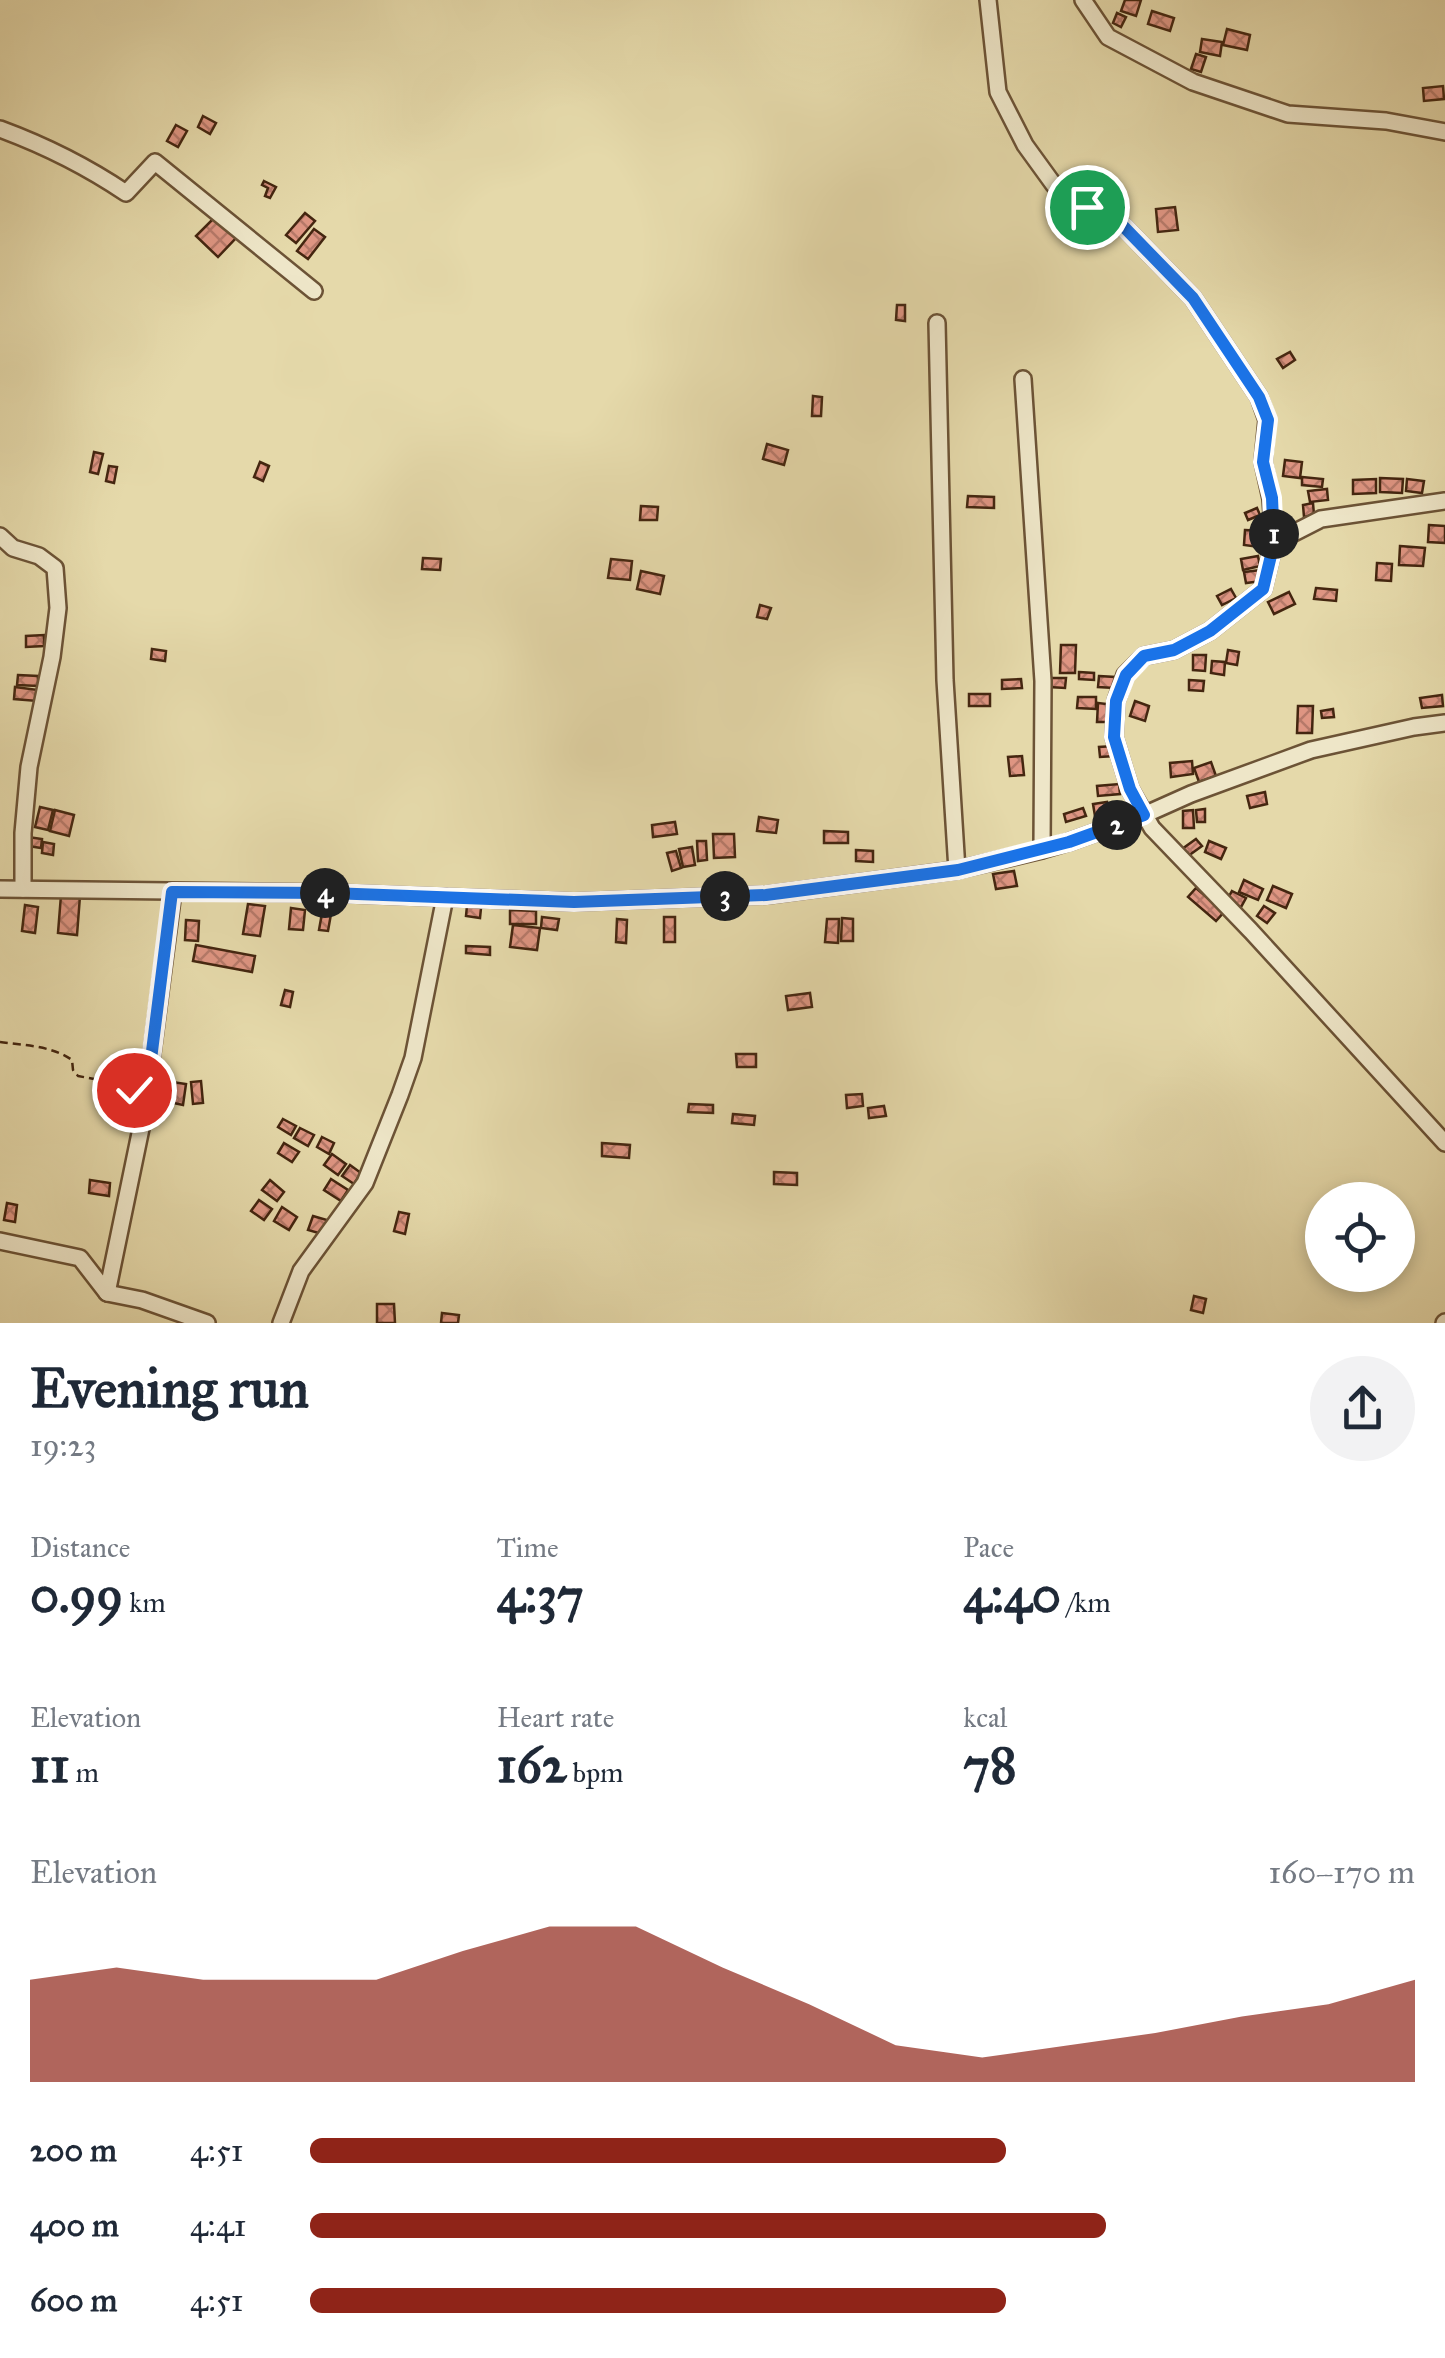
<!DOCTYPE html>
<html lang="en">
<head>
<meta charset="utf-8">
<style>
	:root { --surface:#fff; --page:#f2f2f3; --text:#1f2937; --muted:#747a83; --accent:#8f2418 }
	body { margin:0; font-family:"IM FELL Great Primer",serif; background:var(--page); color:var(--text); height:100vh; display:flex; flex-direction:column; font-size:38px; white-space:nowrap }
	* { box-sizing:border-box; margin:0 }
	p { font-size:32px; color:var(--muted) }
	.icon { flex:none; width:55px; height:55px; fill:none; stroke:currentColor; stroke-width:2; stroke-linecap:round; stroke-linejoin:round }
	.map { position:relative; height:1323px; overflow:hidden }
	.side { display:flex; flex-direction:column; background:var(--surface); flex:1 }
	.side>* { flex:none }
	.controls { position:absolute; left:1305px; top:1182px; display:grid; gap:20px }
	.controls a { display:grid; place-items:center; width:110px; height:110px; border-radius:50%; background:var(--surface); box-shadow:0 5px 15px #0003; font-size:50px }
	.pin { position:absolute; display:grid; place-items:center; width:85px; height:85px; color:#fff; margin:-42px; border:5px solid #fff; border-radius:50%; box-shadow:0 2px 10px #0007 }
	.km { position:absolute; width:50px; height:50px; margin:-25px; border-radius:50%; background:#222; color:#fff; font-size:28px; line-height:50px; text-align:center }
	.round { display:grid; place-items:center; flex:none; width:105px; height:105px; border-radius:52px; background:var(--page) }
	.head { display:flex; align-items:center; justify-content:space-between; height:170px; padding:0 30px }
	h1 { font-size:55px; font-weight:700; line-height:75px }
	.figures { display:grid; grid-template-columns:repeat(3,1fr); gap:15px; height:170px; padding:10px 30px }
	.figures div { display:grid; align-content:center }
	.figures b { font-size:50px; font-weight:700 }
	.figures small { font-size:28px; font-weight:400 }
	.figures p { font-size:28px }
	.chart { height:280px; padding:20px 30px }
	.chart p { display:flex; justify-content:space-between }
	.chart svg { width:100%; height:180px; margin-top:10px; fill:var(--accent); opacity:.7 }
	ul { padding:0 30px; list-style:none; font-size:32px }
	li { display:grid; grid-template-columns:160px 120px 1fr; align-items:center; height:75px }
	li i { height:25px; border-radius:12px; background:var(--accent) }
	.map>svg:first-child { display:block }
	.building { fill:url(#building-cross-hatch); stroke:#442610; stroke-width:2.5 }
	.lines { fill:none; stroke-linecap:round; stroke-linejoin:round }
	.minor-casing { stroke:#6c5336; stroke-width:20 }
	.path { stroke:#442610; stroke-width:2.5; stroke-dasharray:8 5; stroke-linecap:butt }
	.minor { stroke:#eee6c8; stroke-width:15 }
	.route-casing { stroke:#fff; stroke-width:20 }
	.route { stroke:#1a73e8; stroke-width:12 }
</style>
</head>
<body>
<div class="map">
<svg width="1445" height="1323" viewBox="0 0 1445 1323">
	<defs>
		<pattern id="building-cross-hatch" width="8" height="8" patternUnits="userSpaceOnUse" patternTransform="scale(2.5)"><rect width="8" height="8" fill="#de9582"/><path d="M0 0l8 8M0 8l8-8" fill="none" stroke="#b67969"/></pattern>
	</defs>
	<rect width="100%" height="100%" fill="#e5d9aa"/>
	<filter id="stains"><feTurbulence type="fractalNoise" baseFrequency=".002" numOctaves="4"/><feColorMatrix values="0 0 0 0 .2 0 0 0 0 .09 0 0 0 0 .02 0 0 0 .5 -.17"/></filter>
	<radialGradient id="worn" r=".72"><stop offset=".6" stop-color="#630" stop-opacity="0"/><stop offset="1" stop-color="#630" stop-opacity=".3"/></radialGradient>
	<g class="building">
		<path d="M1125,0H1141L1136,16L1121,11Z"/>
		<path d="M1152,11L1174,18L1170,31L1148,24Z"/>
		<path d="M1117,13L1126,17L1121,27L1113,23Z"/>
		<path d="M1227,29L1250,35L1247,50L1223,45Z"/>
		<path d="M1202,39L1222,42L1220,56L1200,52Z"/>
		<path d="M1196,54L1206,57L1201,72L1191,69Z"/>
		<path d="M1443,86L1444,99L1424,101L1423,88Z"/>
		<path d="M203,116L216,123L210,134L198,127Z"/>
		<path d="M176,125L187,131L178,147L167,141Z"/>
		<path d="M264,181L276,187L270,198L265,196L268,188L262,185Z"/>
		<path d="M1175,207L1178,230L1158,232L1156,209Z"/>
		<path d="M305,213L315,221L296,243L286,235Z"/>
		<path d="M214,218L236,238L218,257L196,236Z"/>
		<path d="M314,229L325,237L308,259L297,251Z"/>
		<path d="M897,305H905V321L896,320Z"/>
		<path d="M1290,352L1295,360L1283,368L1277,359Z"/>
		<path d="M813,396L822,397L821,416H812Z"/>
		<path d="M767,444L788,450L784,465L763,459Z"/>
		<path d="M94,452L103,454L98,474L90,472Z"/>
		<path d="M1285,460L1302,462L1300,478L1283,476Z"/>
		<path d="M260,462L269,466L263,481L254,477Z"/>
		<path d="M109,466L117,467L114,483L106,481Z"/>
		<path d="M1302,477L1323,479L1322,487L1302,485Z"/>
		<path d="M1380,478L1403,479L1402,493L1380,492Z"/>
		<path d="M1376,479V493L1353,494V480Z"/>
		<path d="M1407,479L1424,481L1422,493L1406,491Z"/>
		<path d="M1327,489L1328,500L1310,502L1308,491Z"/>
		<path d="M968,496L994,497V508L967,507Z"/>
		<path d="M1313,503L1314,515L1304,517L1303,505Z"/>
		<path d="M641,506L658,507L657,520H640Z"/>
		<path d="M1257,508L1260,515L1248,520L1245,513Z"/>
		<path d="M1429,525L1445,526V543L1428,542Z"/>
		<path d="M1245,530L1262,531L1260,547L1244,545Z"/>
		<path d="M1400,546L1425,548L1423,566L1399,565Z"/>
		<path d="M1258,556L1260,566L1243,570L1241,559Z"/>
		<path d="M423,558L441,559L440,570L422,569Z"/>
		<path d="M611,559L632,561L630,580L608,578Z"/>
		<path d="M1377,563L1392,564L1391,581L1376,580Z"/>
		<path d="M1261,570L1262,581L1246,583L1244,572Z"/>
		<path d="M641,571L664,576L660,594L637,589Z"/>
		<path d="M1316,588L1337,590L1336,601L1314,599Z"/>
		<path d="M1231,589L1236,598L1222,605L1217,596Z"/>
		<path d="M1289,592L1295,604L1274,614L1268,602Z"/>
		<path d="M760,605L771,608L767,619L757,617Z"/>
		<path d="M44,635V646L26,647V636Z"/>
		<path d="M1061,645H1076L1075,673H1060Z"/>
		<path d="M152,649L166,651L165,661L151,659Z"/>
		<path d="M1228,650L1239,652L1237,665L1226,663Z"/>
		<path d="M1193,655H1206L1205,671L1193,670Z"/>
		<path d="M1212,661L1225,662L1224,675L1211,673Z"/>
		<path d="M1079,672L1094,673V680L1079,679Z"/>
		<path d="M18,675L38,676V686L17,685Z"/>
		<path d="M1099,676L1115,677L1114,688L1098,687Z"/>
		<path d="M1049,678H1066L1065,688L1049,687Z"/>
		<path d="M1021,679L1022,688L1002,689V680Z"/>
		<path d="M1189,680L1204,681L1203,691L1189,690Z"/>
		<path d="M15,687L38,690L37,701L14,699Z"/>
		<rect x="969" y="694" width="21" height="12"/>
		<path d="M1442,695L1443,706L1422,708L1420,698Z"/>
		<path d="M1078,697H1096V709L1077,708Z"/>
		<path d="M1135,701L1149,706L1145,721L1130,716Z"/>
		<path d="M1098,703L1107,704V722H1097Z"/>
		<path d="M1298,706H1313L1312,733H1297Z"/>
		<path d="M1333,709L1334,717L1322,718L1321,711Z"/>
		<path d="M1114,746L1115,756L1100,757L1099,747Z"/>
		<path d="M1022,756L1024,775L1010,776L1008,757Z"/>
		<path d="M1192,761L1193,774L1171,777L1170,763Z"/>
		<path d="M1211,762L1216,776L1199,782L1194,768Z"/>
		<path d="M1119,784L1120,794L1098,796L1097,786Z"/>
		<path d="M1265,792L1267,804L1250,808L1247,796Z"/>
		<path d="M1107,802L1110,820L1096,822L1093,804Z"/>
		<path d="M40,807L53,810L48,830L35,827Z"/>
		<path d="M1083,808L1086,816L1066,822L1064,814Z"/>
		<path d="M1205,809V822H1197L1196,810Z"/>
		<path d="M55,810L74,815L69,836L50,831Z"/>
		<path d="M1193,810L1194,828H1183V811Z"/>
		<path d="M759,817L778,820L776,833L757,831Z"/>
		<path d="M675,822L677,834L653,837L652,825Z"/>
		<path d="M824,831L848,832V843H824Z"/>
		<path d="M713,834H734L735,857L714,858Z"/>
		<path d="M28,837L42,839L41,848L28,846Z"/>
		<path d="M1196,839L1202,846L1188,856L1182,849Z"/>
		<path d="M697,841H706L707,860L698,861Z"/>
		<path d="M1209,841L1226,848L1221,859L1205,852Z"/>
		<path d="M43,842L54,844L53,855L42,853Z"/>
		<path d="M692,847L695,865L683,867L679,849Z"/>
		<path d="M856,850L873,851V862L856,861Z"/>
		<path d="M676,851L681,868L672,871L667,853Z"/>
		<path d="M1014,871L1017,886L996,889L993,874Z"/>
		<path d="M1244,880L1263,889L1258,900L1239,892Z"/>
		<path d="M1273,886L1292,894L1286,908L1267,900Z"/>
		<path d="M1196,888L1224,912L1216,921L1188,897Z"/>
		<path d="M1232,891L1246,898L1241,907L1227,900Z"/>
		<path d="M61,895L80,896L77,935L58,933Z"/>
		<path d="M248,904L265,906L260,936L243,934Z"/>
		<path d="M25,905L38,907L35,933L22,931Z"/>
		<path d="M467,906L481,908L480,918L466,916Z"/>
		<path d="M1264,906L1275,913L1267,923L1257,916Z"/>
		<path d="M291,908L305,910L303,930L289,929Z"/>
		<path d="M510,910L536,911V924H510Z"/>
		<path d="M322,913L331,914L328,931L319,930Z"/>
		<path d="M542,917L559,919L557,930L541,928Z"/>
		<rect x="664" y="917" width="11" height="25"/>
		<path d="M842,918L853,919V941H841Z"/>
		<path d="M617,919L627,920L626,943L616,942Z"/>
		<path d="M827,919H839L838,943L825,942Z"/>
		<path d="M186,920L199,921L198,941L185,940Z"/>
		<path d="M513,925L540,928L537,950L510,947Z"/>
		<path d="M196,945L255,956L252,972L193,961Z"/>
		<path d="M466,946L490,947V955L466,953Z"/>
		<path d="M285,990L293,992L290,1007L281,1005Z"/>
		<path d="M810,993L812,1007L788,1010L786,996Z"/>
		<path d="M736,1054H756V1067H737Z"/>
		<path d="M201,1081L203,1103L193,1104L191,1082Z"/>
		<path d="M172,1082L186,1084L183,1105L169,1102Z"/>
		<path d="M862,1094L863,1106L847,1108L846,1095Z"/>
		<path d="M689,1104L713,1105V1113L688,1112Z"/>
		<path d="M884,1106L886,1116L869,1118L868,1108Z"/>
		<path d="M733,1114L755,1116L754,1125L732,1123Z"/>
		<path d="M283,1119L296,1126L291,1135L278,1127Z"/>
		<path d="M300,1128L314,1135L308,1146L294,1138Z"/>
		<path d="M322,1137L334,1143L329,1154L317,1147Z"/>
		<path d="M284,1143L299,1152L292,1162L278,1153Z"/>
		<path d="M602,1143L630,1145L629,1158L602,1156Z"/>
		<path d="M332,1154L346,1164L338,1175L324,1165Z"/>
		<path d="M350,1165L361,1173L354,1184L342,1176Z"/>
		<path d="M774,1172L797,1173V1185L774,1184Z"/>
		<path d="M331,1179L348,1190L341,1201L324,1190Z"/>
		<path d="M90,1180L110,1183L109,1196L89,1193Z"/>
		<path d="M270,1180L284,1192L277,1201L262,1190Z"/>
		<path d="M259,1200L272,1209L264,1220L251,1211Z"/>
		<path d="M7,1203L17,1205L15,1222L4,1220Z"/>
		<path d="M282,1207L297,1217L289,1230L274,1221Z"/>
		<path d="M399,1212L409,1214L405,1234L394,1231Z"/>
		<path d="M313,1216L327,1220L322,1234L308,1230Z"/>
		<path d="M1194,1296L1206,1299L1203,1313L1191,1310Z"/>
		<path d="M377,1304H394L395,1323H377Z"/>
		<path d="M442,1313L459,1315L458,1323H441Z"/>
	</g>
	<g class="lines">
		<g class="minor-casing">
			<g id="minor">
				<path d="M988,0L998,92L1025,145L1054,185L1087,207L1124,227L1193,298L1259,397L1267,420L1263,462L1271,499L1274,543L1263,589L1210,631L1174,650L1144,656L1125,675L1116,701L1114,737L1130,789L1152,828L1251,931L1445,1143"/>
				<path d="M1083,0L1108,37L1193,82L1288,114L1386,121L1445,132"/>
				<path d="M0,129C46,146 86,166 126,193L155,162L314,291"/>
				<path d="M937,323L945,680L957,870"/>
				<path d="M1023,379L1043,681L1042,850"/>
				<path d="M0,536L13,548L39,556L55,568L58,608L52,657L29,767L23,833V889"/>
				<path d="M1274,543L1321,519L1445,501"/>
				<path d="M0,889L329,893L574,902L767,895L957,870L1042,850L1069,842L1144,815L1191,794L1311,750L1414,727L1445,723"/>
				<path d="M0,1241L80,1258L107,1293L142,1300L207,1323"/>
				<path d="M107,1293L144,1114L173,892"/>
				<path d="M281,1323L301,1271L365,1183L400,1095L413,1058L445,897"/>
				<path d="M1444,1323L1445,1322"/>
			</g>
		</g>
		<path class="path" d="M0,1042C23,1045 53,1046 72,1060L73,1070L78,1076L110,1082L132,1089"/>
		<use href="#minor" class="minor"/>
	</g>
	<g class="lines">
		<g class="route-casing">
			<path id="route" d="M134,1090L146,1099L172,892L330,893L574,902L766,895L958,870L1069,842L1144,815L1130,789L1114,737L1116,701L1126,675L1144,656L1174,650L1210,631L1263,589L1274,543L1272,498L1263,462L1268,420L1259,397L1193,298L1124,227L1087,207"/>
		</g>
		<use href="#route" class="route"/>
	</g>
	<rect width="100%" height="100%" filter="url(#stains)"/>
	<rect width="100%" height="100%" fill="url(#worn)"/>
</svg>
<div class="controls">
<a><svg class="icon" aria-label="locate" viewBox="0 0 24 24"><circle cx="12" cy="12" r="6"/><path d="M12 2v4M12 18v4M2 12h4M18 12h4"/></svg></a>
</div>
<div class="pin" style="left:1087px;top:207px;background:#1e9e55"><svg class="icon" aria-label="arrive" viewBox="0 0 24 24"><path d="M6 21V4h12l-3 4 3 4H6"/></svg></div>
<div class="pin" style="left:134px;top:1090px;background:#d93025"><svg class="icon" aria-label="check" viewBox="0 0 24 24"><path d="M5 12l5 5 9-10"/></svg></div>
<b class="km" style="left:1274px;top:534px">1</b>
<b class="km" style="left:1117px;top:825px">2</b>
<b class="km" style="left:725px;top:896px">3</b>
<b class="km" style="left:325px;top:893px">4</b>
</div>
<section class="side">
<div class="head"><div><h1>Evening run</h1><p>19:23</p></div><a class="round"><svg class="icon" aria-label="share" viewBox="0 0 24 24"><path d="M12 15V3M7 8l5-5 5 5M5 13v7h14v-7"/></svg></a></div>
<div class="figures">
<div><p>Distance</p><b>0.99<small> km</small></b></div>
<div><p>Time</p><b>4:37</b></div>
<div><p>Pace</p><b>4:40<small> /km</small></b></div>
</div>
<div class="figures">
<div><p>Elevation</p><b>11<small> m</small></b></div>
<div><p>Heart rate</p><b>162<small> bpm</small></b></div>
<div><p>kcal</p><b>78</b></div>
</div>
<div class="chart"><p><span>Elevation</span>160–170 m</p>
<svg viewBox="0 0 160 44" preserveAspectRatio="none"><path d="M0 44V19L10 16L20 19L30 19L40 19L50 12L60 6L70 6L80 16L90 25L100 35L110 38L120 35L130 32L140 28L150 25L160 19V44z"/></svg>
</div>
<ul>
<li><b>200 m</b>4:51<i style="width:63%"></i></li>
<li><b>400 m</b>4:41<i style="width:72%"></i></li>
<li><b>600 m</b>4:51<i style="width:63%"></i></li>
</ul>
</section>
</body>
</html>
